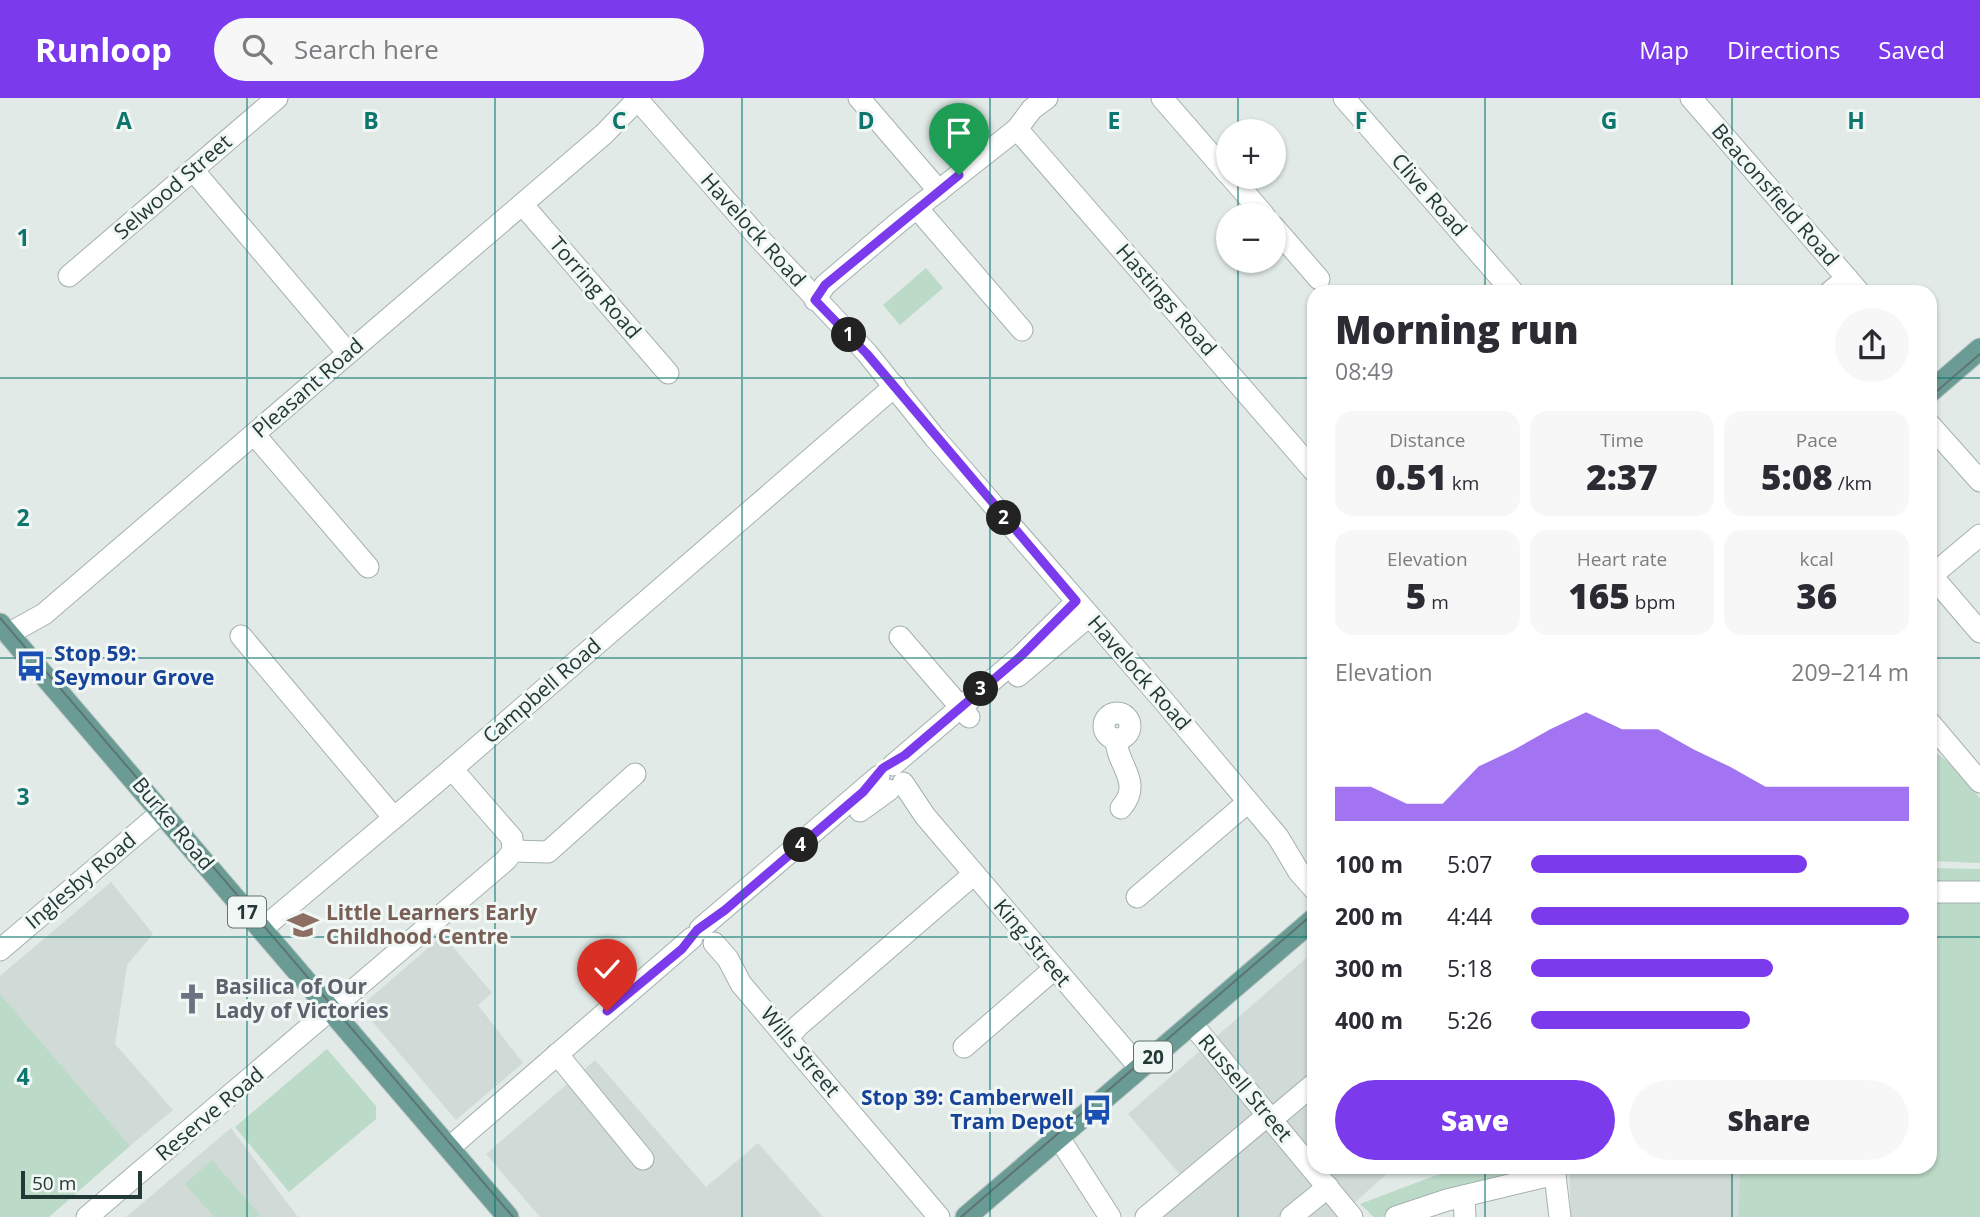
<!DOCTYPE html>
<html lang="en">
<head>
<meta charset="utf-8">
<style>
	:root { --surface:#fff; --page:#f7f7f7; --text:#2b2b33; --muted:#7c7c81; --accent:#7c3aed }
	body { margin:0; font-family:"Open Sans",sans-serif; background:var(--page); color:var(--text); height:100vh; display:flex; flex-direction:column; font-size:26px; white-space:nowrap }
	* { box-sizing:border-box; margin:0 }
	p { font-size:23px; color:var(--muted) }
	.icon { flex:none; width:38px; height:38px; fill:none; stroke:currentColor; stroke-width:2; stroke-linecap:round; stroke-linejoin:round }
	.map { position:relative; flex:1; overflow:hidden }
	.panel { position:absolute; left:1307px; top:187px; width:630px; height:889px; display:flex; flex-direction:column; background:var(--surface); border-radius:21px; box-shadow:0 2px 5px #0004 }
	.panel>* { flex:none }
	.fabs { position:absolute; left:1216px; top:21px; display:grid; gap:14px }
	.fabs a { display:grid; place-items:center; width:70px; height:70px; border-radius:50%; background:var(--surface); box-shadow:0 2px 5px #0004; font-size:35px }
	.scale { position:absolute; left:21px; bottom:18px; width:121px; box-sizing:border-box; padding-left:7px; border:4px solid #233936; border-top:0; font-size:19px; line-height:24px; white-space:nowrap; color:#233936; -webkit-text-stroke:5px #f1f7f5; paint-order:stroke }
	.pin { position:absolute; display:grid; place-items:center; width:60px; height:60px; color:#fff; margin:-72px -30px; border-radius:50% 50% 50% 0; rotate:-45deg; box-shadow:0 0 7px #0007 }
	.pin .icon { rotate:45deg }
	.km { position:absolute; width:35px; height:35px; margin:-18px; border-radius:50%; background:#222; color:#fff; font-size:19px; line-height:35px; text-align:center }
	.round { display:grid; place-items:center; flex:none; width:74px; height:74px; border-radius:37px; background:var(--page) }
	.summary { display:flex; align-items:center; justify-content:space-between; height:119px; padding:0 28px }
	h1 { font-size:38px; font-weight:800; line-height:52px }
	.stats { display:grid; grid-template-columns:repeat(3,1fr); gap:10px; height:119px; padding:7px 28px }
	.stats div { display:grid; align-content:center; border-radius:18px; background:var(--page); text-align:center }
	.stats b { font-size:35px; font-weight:800 }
	.stats small { font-size:19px; font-weight:400 }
	.stats p { font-size:19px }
	.chart { height:196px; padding:14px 28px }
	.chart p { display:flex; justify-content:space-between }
	.chart svg { width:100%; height:126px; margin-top:7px; fill:var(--accent); opacity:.7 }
	.button { display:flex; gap:14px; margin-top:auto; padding:14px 28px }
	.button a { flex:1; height:80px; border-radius:42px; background:var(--accent); color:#fff; font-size:28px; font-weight:800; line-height:80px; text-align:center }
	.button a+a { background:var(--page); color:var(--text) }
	ul { padding:0 28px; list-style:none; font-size:23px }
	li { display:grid; grid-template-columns:112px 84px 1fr; align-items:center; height:52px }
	li i { height:18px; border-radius:9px; background:var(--accent) }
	header { display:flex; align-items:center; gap:42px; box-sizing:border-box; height:98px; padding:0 35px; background:var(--accent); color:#fff }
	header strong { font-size:33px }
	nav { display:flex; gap:38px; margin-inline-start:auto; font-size:24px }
	.search { width:490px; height:63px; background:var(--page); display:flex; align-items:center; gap:18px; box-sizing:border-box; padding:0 24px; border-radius:38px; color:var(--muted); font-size:26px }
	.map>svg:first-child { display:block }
	.built { fill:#d0dad6 }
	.green { fill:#bcdac8 }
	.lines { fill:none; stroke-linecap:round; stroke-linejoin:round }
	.minor-casing { stroke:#a4b1ae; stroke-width:23 }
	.major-casing { stroke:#bdc4c3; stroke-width:23 }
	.minor { stroke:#fff; stroke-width:21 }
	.major { stroke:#6a9c95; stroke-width:21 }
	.tram { stroke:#5d7572; stroke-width:2 }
	.route-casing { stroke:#fff; stroke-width:14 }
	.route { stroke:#7c3aed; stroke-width:9 }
	.grid { fill:none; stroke:#0f766e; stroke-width:2; stroke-opacity:0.55 }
	.labels { text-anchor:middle; stroke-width:6; stroke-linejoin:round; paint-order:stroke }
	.shield { fill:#f1f7f5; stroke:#61726f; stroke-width:2 }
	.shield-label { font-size:19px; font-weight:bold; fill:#233936 }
	.street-label { font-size:21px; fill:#233936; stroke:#f1f7f5 }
	.transit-label { font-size:21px; font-weight:bold; fill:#164399; stroke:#f1f7f5; text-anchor:start }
	.education-label { font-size:21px; font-weight:bold; fill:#785e54; stroke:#f1f7f5; text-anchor:start }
	.worship-label { font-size:21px; font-weight:bold; fill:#5b616d; stroke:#f1f7f5; text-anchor:start }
	.grid-label { font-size:23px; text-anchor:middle; font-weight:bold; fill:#0f766e; stroke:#f1f7f5; stroke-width:6; stroke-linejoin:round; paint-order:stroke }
</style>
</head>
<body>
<header>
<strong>Runloop</strong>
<div class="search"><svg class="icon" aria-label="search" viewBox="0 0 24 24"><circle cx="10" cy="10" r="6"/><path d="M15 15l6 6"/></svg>Search here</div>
<nav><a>Map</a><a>Directions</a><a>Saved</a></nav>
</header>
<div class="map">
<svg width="1980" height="1119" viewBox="0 0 1980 1119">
	<rect width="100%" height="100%" fill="#e1eae7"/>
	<g class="built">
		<path d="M111,784L153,836L127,867L115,946L173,1012L130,1048L0,896V878Z"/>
		<path d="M443,837L492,895L478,907L523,965L456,1022L360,909Z"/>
		<path d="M1314,853V1069H1394L1351,1108L1362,1119H1151L1189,1087L1128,1016Z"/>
		<path d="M595,962L706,1089L758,1045L823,1119H540L486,1056Z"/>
		<path d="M231,1030L298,1119H126Z"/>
		<path d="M1569,1069H1740L1738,1119H1571Z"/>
	</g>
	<g class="green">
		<path d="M926,170L943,190L900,227L883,207Z"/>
		<path d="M1930,650L1948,664L1980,700V765L1930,763Z"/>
		<path d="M1930,770L1980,771V1119H1738L1740,1069H1930Z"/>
		<path d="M0,896L130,1048L49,1119H0Z"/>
		<path d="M327,951L376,1008V1021L289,1094L235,1029Z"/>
		<path d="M212,1062L260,1117L257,1119H214L185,1086Z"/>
		<path d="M1470,1069L1537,1070L1441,1094L1382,1119H1374L1360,1106L1434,1078Z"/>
	</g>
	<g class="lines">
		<g class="minor-casing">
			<g id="minor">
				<path d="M859,0L939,93"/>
				<path d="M1162,0L1228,76"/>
				<path d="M1344,0L1513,194"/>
				<path d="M1691,0L1859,194"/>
				<path d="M638,2L758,139L867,255L935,340L1162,601L1278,739L1299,774L1314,791"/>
				<path d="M1017,31L1314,373"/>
				<path d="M193,72L348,255"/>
				<path d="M1231,79L1264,117"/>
				<path d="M522,106L668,275"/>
				<path d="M917,110L1022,232"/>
				<path d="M1274,129L1319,181"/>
				<path d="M69,178L277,0"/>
				<path d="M1830,194L1847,180"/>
				<path d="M815,202L825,187L899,124L1017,31L1032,11L1047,0"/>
				<path d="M1930,327L1980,383"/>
				<path d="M254,336L368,469"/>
				<path d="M1932,478L1980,534"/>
				<path d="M1930,479L1980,437"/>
				<path d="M8,536L44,516L604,36L639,0"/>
				<path d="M241,538L394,720"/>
				<path d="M900,539L969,619"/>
				<path d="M1018,578L1089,518"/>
				<circle cx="1117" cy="628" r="13"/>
				<path d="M1930,625L1980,684"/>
				<path d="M1116,641C1116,667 1144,684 1121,710"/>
				<path d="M893,667L1021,558L1076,504"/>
				<path d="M903,685L925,718L1140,970"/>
				<path d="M860,713L889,692"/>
				<path d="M513,753L548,754L635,676"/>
				<path d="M1930,794H1980"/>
				<path d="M1137,799L1248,704"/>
				<path d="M262,831L452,671"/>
				<path d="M700,831L879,678"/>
				<path d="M714,845L728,861L741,886L939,1119"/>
				<path d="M0,852L162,714"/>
				<path d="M1192,926L1352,1119"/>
				<path d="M788,940L798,928L974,776"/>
				<path d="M964,949L1054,871"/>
				<path d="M557,956L643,1061"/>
				<path d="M1271,1022L1314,986"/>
				<path d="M1059,1040L1110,1119"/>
				<path d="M449,1050L692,840"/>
				<path d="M1554,1069L1560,1119"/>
				<path d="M1464,1098L1465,1119"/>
				<path d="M87,1119L506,762L513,753L512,740L452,671L895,288"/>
				<path d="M1146,1119L1268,1017"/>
				<path d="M1291,1119L1328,1089"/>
				<path d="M1396,1119L1447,1102L1555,1076"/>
			</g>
		</g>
		<g class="major-casing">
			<g id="major">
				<path d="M1930,294L1980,251"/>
				<path d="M0,526L508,1119"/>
				<path d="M966,1119L1314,821"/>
			</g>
		</g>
		<use href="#minor" class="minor"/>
		<use href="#major" class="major"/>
		<g class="tram">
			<path d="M1930,299L1980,256"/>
			<path d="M0,520L513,1119"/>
			<path d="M961,1119L1314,815"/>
		</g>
	</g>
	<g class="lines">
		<g class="route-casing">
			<path id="route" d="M607,913L682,851L697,832L725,812L863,694L883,670L905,657L1021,558L1076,503L867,256L815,202L825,187L959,77"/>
		</g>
		<use href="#route" class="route"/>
	</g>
	<path class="grid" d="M247,0V1119M495,0V1119M742,0V1119M990,0V1119M1238,0V33M1485,0V194M1732,0V194M1238,79V117M1238,163V1119M0,280H1314M1930,280H1980M0,560H1314M1930,560H1980M0,839H1314M1930,839H1980M1485,1069V1119M1732,1069V1119"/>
	<defs>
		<g id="bus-bare" transform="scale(2.415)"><path d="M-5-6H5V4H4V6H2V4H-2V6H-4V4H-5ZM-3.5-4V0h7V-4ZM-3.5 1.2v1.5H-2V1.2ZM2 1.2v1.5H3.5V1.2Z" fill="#1a4fb4" stroke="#f1f7f5" stroke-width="2.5" paint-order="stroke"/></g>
		<g id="school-bare" transform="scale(2.415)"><path d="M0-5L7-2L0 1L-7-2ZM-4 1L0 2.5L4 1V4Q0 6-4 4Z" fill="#8d6e63" stroke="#f1f7f5" stroke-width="2.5" paint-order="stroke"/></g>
		<g id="church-bare" transform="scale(2.415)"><path d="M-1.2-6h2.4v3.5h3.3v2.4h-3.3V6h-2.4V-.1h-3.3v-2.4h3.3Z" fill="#6b7280" stroke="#f1f7f5" stroke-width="2.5" paint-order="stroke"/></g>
	</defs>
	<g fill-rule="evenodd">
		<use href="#bus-bare" x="31" y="568"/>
		<use href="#school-bare" x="303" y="827"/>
		<use href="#church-bare" x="192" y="901"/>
		<use href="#bus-bare" x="1097" y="1012"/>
	</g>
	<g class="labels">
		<g class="shield">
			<rect x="228" y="798.5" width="38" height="31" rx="5"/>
			<rect x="1134" y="943.5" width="38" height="31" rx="5"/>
		</g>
		<g class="shield-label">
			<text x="247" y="821">17</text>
			<text x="1153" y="966">20</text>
		</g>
		<g class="street-label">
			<text transform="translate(173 89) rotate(-41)" y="7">Selwood Street</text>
			<text transform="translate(1429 97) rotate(49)" y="7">Clive Road</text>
			<text transform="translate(1775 97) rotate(49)" y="7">Beaconsfield Road</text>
			<text transform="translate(753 132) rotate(48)" y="7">Havelock Road</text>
			<text transform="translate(595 190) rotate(49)" y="7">Torring Road</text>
			<text transform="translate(1166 202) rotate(49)" y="7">Hastings Road</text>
			<text transform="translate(308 290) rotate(-41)" y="7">Pleasant Road</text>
			<text transform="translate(1139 575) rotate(49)" y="7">Havelock Road</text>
			<text transform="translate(542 593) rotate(-41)" y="7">Campbell Road</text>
			<text transform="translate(173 726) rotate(50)" y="7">Burke Road</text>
			<text transform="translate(81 783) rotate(-40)" y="7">Inglesby Road</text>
			<text transform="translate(1032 845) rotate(50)" y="7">King Street</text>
			<text transform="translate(800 954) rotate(50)" y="7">Wills Street</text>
			<text transform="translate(1245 990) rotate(50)" y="7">Russell Street</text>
			<text transform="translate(210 1016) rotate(-40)" y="7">Reserve Road</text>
		</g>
		<g class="transit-label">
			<text x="54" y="563">Stop 59:<tspan x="54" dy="24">Seymour Grove</tspan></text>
			<text x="1074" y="1007" text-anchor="end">Stop 39: Camberwell<tspan x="1074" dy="24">Tram Depot</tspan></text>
		</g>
		<g class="education-label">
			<text x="326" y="822">Little Learners Early<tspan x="326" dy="24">Childhood Centre</tspan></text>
		</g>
		<g class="worship-label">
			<text x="215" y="896">Basilica of Our<tspan x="215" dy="24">Lady of Victories</tspan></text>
		</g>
	</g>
	<g class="grid-label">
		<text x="124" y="31">A</text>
		<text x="371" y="31">B</text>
		<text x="619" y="31">C</text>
		<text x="866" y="31">D</text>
		<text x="1114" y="31">E</text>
		<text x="1361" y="31">F</text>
		<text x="1609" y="31">G</text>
		<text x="1856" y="31">H</text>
		<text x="23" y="148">1</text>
		<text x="23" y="428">2</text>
		<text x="23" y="707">3</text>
		<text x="23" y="987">4</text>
	</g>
</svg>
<div class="fabs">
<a>+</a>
<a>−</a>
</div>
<div class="scale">50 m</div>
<div class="pin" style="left:959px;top:77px;background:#1e9e55"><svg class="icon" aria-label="arrive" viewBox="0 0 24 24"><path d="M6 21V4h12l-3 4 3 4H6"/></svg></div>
<div class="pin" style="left:607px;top:913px;background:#d93025"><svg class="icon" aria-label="check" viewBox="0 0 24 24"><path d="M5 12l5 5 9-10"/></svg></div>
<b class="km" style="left:849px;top:237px">1</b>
<b class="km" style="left:1004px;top:420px">2</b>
<b class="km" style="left:981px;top:591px">3</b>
<b class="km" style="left:801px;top:747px">4</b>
<section class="panel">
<div class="summary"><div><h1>Morning run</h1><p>08:49</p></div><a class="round"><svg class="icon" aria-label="share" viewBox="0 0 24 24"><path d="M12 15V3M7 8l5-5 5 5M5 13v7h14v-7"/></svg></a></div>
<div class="stats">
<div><p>Distance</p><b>0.51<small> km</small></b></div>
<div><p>Time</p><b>2:37</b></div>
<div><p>Pace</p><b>5:08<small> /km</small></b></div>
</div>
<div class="stats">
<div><p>Elevation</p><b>5<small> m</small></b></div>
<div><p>Heart rate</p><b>165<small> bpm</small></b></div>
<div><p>kcal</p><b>36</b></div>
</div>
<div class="chart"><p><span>Elevation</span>209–214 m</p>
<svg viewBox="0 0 160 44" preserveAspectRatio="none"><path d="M0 44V32L10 32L20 38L30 38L40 25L50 19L60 12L70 6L80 12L90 12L100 19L110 25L120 32L130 32L140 32L150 32L160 32V44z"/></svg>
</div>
<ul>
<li><b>100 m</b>5:07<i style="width:73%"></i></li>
<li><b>200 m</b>4:44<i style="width:100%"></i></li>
<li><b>300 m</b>5:18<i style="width:64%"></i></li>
<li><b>400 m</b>5:26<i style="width:58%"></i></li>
</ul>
<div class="button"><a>Save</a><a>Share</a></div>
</section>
</div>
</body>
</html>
